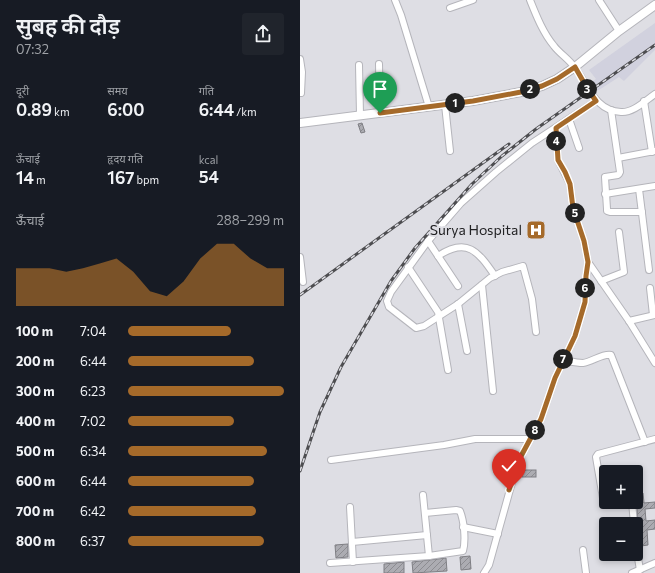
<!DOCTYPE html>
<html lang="hi">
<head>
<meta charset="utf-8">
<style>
	:root { --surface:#171b24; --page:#20242c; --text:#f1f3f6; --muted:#9ea1a6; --accent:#a56a2a }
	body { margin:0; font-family:Commissioner,"Noto Sans Devanagari",sans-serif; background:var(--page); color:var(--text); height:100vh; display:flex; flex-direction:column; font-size:15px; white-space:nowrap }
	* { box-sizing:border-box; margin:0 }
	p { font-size:13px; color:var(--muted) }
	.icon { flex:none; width:22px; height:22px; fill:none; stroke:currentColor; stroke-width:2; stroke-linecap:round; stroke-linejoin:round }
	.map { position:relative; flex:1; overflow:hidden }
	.sheet { display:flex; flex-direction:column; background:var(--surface); width:300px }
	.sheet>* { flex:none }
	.controls { position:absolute; left:299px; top:465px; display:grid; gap:8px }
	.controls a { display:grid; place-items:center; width:44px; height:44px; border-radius:4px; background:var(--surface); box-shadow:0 2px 6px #0003; font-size:20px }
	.pin { position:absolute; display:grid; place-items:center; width:34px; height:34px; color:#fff; margin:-41px -17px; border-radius:50% 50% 50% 0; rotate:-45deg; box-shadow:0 0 4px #0007 }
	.pin .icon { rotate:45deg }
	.km { position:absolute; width:20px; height:20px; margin:-10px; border-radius:50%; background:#222; color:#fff; font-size:11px; line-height:20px; text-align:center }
	.round { display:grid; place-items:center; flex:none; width:42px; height:42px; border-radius:4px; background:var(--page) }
	.overview { display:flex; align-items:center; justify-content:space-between; height:68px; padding:0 16px }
	h1 { font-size:22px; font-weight:600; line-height:30px }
	.figures { display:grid; grid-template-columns:repeat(3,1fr); gap:6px; height:68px; padding:4px 16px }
	.figures div { display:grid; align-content:center }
	.figures b { font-size:17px; font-weight:600 }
	.figures small { font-size:11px; font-weight:400 }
	.figures p { font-size:11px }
	.chart { height:112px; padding:8px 16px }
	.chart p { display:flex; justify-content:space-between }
	.chart svg { width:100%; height:72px; margin-top:4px; fill:var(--accent); opacity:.7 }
	ul { padding:0 16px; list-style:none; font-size:13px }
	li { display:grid; grid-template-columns:64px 48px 1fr; align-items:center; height:30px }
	li i { height:10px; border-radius:5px; background:var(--accent) }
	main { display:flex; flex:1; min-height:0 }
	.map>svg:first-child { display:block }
	.built { fill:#d1d1de }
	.building { fill:url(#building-hatch); stroke:#7f7f84 }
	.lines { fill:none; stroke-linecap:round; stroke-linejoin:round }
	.minor-casing { stroke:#b5b5bb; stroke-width:8 }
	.major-casing { stroke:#b5b5bb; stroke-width:10 }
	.minor { stroke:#fff; stroke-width:6 }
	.major { stroke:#fff; stroke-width:8 }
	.rail-casing { stroke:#4d4d50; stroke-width:3 }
	.rail { stroke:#dedee4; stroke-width:1.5; stroke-dasharray:4.5; stroke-linecap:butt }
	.route-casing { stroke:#fff; stroke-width:8 }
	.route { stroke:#a56a2a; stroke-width:5 }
	.labels { text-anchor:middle; stroke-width:4; stroke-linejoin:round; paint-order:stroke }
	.poi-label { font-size:14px; fill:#222224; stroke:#dedee4; text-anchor:end }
</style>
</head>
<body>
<main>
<section class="sheet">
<div class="overview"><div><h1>सुबह की दौड़</h1><p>07:32</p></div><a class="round"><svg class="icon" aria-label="share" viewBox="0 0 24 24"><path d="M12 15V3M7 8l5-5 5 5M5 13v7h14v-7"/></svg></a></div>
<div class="figures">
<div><p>दूरी</p><b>0.89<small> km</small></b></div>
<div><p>समय</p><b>6:00</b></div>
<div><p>गति</p><b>6:44<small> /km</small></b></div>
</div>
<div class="figures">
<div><p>ऊँचाई</p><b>14<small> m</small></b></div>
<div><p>हृदय गति</p><b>167<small> bpm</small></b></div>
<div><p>kcal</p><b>54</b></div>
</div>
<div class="chart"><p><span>ऊँचाई</span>288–299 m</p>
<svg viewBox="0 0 160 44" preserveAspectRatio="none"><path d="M0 44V21L10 21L20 21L30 23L40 21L50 18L60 15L70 23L80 35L90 38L100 29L110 15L120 6L130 6L140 15L150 21L160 21V44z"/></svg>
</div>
<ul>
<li><b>100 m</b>7:04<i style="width:66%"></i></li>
<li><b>200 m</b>6:44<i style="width:81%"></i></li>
<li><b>300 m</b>6:23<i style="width:100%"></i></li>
<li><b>400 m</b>7:02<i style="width:68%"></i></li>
<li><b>500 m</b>6:34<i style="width:89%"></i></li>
<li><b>600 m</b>6:44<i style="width:81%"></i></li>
<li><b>700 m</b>6:42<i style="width:82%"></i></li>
<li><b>800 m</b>6:37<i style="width:87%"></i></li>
</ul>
</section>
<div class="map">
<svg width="355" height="573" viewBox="0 0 355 573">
	<defs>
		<pattern id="building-hatch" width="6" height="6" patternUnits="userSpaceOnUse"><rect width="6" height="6" fill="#acacb2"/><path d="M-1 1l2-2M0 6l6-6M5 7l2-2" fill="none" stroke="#8c8c91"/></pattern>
	</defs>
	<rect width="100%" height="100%" fill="#dedee4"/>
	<path class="built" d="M355,23V50L324,81L319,77L302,88L286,97L280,90L296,79L289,70Z"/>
	<g class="building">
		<path d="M62,123L65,132L61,133L58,124Z"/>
		<path d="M239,221L244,234L233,238L229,224Z"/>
		<rect x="222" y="470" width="14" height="7"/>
		<path d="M343,493L344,503L355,502V508L345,509L346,521L355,520V529L347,530L348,545L341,546L338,526L336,494Z"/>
		<path d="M48,544V557L36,558L35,545Z"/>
		<path d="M170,556L171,569L161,570L160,557Z"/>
		<path d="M146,558L147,571L113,573L112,562Z"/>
		<path d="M104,562V573H84V564Z"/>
	</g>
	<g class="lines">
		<g class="minor-casing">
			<g id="minor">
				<path d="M95,0L101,15L129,107"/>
				<path d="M230,0C236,15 243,33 254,46C260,54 269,59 275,68C288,85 295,111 321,112C333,113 345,101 355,94"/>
				<path d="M299,0L319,31"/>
				<path d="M150,8L173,0"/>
				<path d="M0,59L2,72L1,93"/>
				<path d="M79,64L80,113"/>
				<path d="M59,65L60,115"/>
				<path d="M344,101L352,152"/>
				<path d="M145,105L150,151"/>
				<path d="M311,110L320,172L319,174L318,175L305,177L307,209V211L310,212H342"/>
				<path d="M269,119L279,148"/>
				<path d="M256,129L258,160L270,184L273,208L284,241L288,262L329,321L355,363"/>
				<path d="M318,158L355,151"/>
				<path d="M339,189L349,270"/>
				<path d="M305,194L355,186"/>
				<path d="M128,241L158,286"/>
				<path d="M138,256C167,237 178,251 195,276"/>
				<path d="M0,257L3,282"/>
				<path d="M108,267L138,312L148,370"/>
				<path d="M301,281L324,272L319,232"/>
				<path d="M182,285L193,391"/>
				<path d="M350,288L353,315"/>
				<path d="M158,304L167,351"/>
				<path d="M329,321L355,315"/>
				<path d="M236,332L232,299L223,266L202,272L190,278L158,304L124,326L116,328L89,307L87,301L91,292L128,241L161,203L196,172L232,143L296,101"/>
				<path d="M263,360C269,361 276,363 283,363C292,362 303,353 311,355L345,442"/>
				<path d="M31,460L144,445L175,439H230"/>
				<path d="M123,495L129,556"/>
				<path d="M332,502L334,524"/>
				<path d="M304,504L296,457L298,454L355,439"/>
				<path d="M50,507L53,562"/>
				<path d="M163,527L198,534"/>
				<path d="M52,542L127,535"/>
				<path d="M336,546L340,570"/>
				<path d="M283,550L286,573"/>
				<path d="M30,563L129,556L163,551C166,540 164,521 160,511L156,510L125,513"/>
				<path d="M184,573L189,565L216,468L220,458L241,419L255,378L275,336L285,302L286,277L288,262"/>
				<path d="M332,573L355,563"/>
			</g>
		</g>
		<g class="major-casing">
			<path id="major" d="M0,123L173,101L221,92L242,86L257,79L275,67L319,31L355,5"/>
		</g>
		<use href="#minor" class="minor"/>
		<use href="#major" class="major"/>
		<g class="rail-casing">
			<g id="rail">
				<path d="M0,295L209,144"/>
				<path d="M0,471L20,412L41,367L91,281L115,248L172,184L202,156L236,129L355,45"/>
			</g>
		</g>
		<use href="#rail" class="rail"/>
	</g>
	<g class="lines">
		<g class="route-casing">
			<path id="route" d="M80,113L173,101L221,92L242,86L257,79L275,67L287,88L296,101L256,128L258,160L265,172L270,184L273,208L284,241L288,262L286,276L285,302L275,336L255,378L241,419L220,458L209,490"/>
		</g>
		<use href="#route" class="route"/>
	</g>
	<defs>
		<g id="hospital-square" transform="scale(1)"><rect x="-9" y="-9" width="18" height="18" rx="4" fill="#a56a2a" stroke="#dedee4"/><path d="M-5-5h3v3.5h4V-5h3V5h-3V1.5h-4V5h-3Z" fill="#fff"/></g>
	</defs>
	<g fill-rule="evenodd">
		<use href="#hospital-square" x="236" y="230"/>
	</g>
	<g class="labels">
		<g class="poi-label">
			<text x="222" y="235">Surya Hospital</text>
		</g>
	</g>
</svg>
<div class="controls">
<a>+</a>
<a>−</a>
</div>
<div class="pin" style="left:80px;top:113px;background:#1e9e55"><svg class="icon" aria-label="arrive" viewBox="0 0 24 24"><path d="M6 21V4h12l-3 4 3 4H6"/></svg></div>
<div class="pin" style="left:209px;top:490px;background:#d93025"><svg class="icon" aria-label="check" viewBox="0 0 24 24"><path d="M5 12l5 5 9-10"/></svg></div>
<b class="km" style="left:155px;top:103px">1</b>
<b class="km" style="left:230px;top:89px">2</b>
<b class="km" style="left:287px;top:89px">3</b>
<b class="km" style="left:256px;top:141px">4</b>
<b class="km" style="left:275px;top:213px">5</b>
<b class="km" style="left:285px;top:288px">6</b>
<b class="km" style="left:263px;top:359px">7</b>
<b class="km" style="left:235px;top:430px">8</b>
</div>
</main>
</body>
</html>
